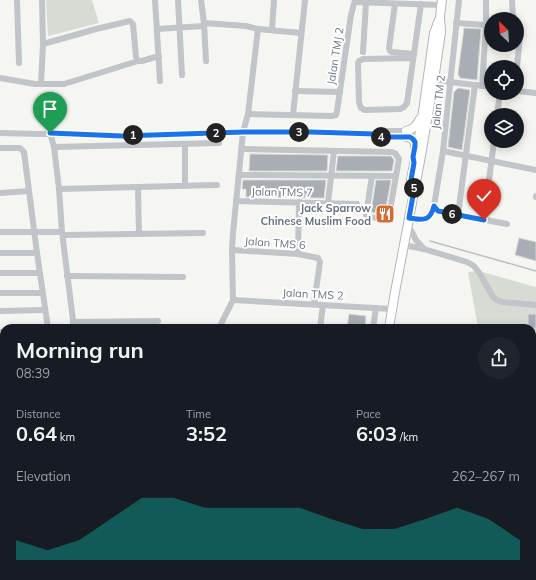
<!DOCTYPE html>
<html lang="en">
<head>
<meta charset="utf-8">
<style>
	:root { --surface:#171b24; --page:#20242c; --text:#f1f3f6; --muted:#9ea1a6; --accent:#0f766e }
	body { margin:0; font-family:Mulish,sans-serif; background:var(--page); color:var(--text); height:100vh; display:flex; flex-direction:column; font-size:15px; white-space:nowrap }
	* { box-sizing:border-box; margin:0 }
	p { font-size:13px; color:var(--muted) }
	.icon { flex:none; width:22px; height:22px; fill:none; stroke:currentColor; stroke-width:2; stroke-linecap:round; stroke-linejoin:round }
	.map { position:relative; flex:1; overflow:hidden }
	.side { position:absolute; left:0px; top:324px; width:536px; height:256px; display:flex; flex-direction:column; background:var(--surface); border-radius:12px 12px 0 0; box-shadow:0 2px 10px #0003 }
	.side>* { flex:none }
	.needle { width:26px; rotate:335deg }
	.fabs { position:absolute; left:484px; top:12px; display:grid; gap:8px }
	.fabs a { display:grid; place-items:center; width:40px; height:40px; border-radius:50%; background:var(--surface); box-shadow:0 2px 10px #0003; font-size:20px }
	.pin { position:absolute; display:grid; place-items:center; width:34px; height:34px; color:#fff; margin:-41px -17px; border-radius:50% 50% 50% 0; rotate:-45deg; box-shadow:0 0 4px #0007 }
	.pin .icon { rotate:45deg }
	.km { position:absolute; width:20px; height:20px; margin:-10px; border-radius:50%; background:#222; color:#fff; font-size:11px; line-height:20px; text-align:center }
	.round { display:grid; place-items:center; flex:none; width:42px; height:42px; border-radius:21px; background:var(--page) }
	.headline { display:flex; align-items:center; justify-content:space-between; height:68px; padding:0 16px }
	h1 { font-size:22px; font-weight:700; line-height:30px }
	.stats { display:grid; grid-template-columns:repeat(3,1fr); gap:6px; height:68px; padding:4px 16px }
	.stats div { display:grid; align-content:center }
	.stats b { font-size:20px; font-weight:700 }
	.stats small { font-size:11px; font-weight:400 }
	.stats p { font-size:11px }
	.chart { height:112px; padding:8px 16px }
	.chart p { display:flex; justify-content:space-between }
	.chart svg { width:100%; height:72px; margin-top:4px; fill:var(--accent); opacity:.7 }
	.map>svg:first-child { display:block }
	.green { fill:#d6dcd4 }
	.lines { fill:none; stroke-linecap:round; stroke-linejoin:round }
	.stream { stroke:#b9c2c7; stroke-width:1.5 }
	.building { fill:#a8aeb4; stroke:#d7d7d5 }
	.major-casing { stroke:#b3b6ba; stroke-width:10 }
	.minor { stroke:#c1c4c8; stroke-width:6 }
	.major { stroke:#fff; stroke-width:8 }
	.route-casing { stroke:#fff; stroke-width:8 }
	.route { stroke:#1a73e8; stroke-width:5 }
	.labels { text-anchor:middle; stroke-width:4; stroke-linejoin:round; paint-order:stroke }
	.street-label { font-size:11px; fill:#677381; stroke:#fff }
	.poi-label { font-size:11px; font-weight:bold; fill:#677381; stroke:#fff; text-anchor:end }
</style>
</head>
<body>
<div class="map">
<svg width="536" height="580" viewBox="0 0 536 580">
	<rect width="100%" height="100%" fill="#f5f6f2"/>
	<g class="green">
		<path d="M46,0H92L99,23L48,36Z"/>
		<path d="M479,271L536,287V358H532V328H478L468,272Z"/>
	</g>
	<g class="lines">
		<path class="stream" d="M430,241L536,271"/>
	</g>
	<g class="building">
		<path d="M464,28L481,29L477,80L460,78L458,74Z"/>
		<path d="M458,88L470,90L462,150L448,147L454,92Z"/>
		<path d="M250,154L328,155L327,171H249Z"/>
		<path d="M338,156H391L394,160L392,171H336Z"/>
		<path d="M243,180H326L324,198L246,197V189H242Z"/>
		<path d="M376,180H391L385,212L377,213L371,212Z"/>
		<path d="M519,238L536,242V261L515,255Z"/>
		<path d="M349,314L366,316L365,328H347Z"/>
		<rect x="528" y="314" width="8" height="14"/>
	</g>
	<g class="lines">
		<g class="major-casing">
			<g id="major">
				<path d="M406,131C414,129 416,126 420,119"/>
				<path d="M407,137C413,138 416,142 415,148"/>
				<path d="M414,189L411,180L421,126L434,33L439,20"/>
				<path d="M389,328L395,292L420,161L434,80L441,32L440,17L442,0"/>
				<path d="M476,576L477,580"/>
			</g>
		</g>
		<g class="minor">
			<path d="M17,0L19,63"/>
			<path d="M155,0L160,81"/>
			<path d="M178,0L182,75"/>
			<path d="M201,0L204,23L206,61"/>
			<path d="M512,0L513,19"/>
			<path d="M355,2L441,5"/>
			<path d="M395,4L389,48L390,51L392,52L414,54"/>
			<path d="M204,23L246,26L258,29L301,33"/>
			<path d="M456,23L486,25"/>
			<path d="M157,29L204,26"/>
			<path d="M272,29L274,0"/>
			<path d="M43,44L96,29L130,21L133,24L136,57L138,61H142L159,56"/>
			<path d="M363,52L366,3"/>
			<path d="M413,58L363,59L359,61L358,63L359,102L361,108L365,110L400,109L404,107L407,103L421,4"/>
			<path d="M517,67L520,36L519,33H517"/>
			<path d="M0,78L35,84H64L138,61"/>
			<path d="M434,80L491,87"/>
			<path d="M41,84L43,44L42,0"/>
			<path d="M482,86L486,25V0"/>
			<path d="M295,91L340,92"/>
			<path d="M517,91L536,93"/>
			<path d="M248,114L332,116L336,115L337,111L351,15L355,0"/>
			<path d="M293,115L305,0"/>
			<path d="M497,115L500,93"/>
			<path d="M0,133L122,136L243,132H311L375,134L379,137H410"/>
			<path d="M50,133L54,147L59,189L62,232L74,328"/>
			<path d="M375,134L379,131H409"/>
			<path d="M185,144V186"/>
			<path d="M54,147L219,143"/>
			<path d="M0,148H20L24,152L37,253L48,328"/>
			<path d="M242,149L392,152L395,153L399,159L389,216C383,218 371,219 366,215L372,176"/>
			<path d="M443,151L536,170"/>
			<path d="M239,175L396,176"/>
			<path d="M138,187L139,234"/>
			<path d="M59,189L217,185"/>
			<path d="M0,193L29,191"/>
			<path d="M536,196V197"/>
			<path d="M236,201L357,204"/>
			<path d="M328,203L334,151"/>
			<path d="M434,206L438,211L443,212L507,224"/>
			<path d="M458,215L475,85"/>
			<path d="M409,218C423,220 431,222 434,206L443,151L459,0"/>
			<path d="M484,220L494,141"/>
			<path d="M408,225L416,240L424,249"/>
			<path d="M0,232H62"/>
			<path d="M63,235L203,233"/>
			<path d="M404,245L424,249L467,262L474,266L480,274L493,297L497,300L502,302L536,305"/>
			<path d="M232,250L298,254L318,258L320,262L314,304"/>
			<path d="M0,253H37"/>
			<path d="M298,254L299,202"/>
			<path d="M0,273H39"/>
			<path d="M67,276L183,277"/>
			<path d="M0,293H42"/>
			<path d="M233,300L392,309"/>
			<path d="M0,311L45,310"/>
			<path d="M73,322L158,321"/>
			<path d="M219,328L233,300L232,250L233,233L243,132L248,114L258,29"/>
			<path d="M320,328L323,305"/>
			<path d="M373,328L376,308"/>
			<path d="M0,332H4"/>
			<path d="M0,347H4"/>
			<path d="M0,443L4,442"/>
			<path d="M532,490L536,489"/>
			<path d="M0,497L4,496"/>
			<path d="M532,532H536"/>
			<path d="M0,570L4,569"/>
			<path d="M44,576V580"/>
			<path d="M88,576V580"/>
			<path d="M95,576L96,580"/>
			<path d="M133,580L147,578L151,576"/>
			<path d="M165,580V576"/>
			<path d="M171,580L203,576"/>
			<path d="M329,580V576"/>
		</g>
		<use href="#major" class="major"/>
	</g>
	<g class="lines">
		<g class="route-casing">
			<path id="route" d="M50,133L122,136L244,132H311L375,134L379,137H410L413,139L415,142V146L413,157L414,163L411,180L414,190L409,218C423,220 430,222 434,206L438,211L443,212L484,220"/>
		</g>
		<use href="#route" class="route"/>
	</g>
	<defs>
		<g id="restaurant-square" transform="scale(1)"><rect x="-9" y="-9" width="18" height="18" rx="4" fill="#d56a33" stroke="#fff"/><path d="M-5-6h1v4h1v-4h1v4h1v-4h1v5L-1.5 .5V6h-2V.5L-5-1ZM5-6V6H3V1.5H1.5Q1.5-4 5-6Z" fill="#fff"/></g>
	</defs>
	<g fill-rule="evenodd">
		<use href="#restaurant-square" x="385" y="214"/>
	</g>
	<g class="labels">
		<g class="street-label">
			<text transform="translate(335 56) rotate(-81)" y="4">Jalan TMJ 2</text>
			<text transform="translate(438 102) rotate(-84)" y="4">Jalan TM 2</text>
			<text transform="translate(282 192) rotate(1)" y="4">Jalan TMS 7</text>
			<text transform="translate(275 243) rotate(4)" y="4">Jalan TMS 6</text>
			<text transform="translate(313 294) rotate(3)" y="4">Jalan TMS 2</text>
		</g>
		<g class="poi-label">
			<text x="371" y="212">Jack Sparrow<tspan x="371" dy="13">Chinese Muslim Food</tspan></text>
		</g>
	</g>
</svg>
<div class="fabs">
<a><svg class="needle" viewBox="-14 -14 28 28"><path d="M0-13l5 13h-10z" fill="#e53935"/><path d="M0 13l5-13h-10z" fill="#9ea1a6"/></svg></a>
<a><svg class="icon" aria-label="locate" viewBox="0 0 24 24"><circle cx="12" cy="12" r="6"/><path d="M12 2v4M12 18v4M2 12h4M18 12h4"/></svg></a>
<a><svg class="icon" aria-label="layers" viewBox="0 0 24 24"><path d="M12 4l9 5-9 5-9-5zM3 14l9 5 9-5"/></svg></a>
</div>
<div class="pin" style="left:50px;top:133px;background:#1e9e55"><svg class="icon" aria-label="arrive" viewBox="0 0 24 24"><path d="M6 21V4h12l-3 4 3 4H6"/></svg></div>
<div class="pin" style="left:484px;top:220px;background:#d93025"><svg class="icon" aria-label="check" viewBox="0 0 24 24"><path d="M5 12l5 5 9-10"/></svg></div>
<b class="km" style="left:133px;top:135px">1</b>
<b class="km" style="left:216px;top:133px">2</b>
<b class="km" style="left:299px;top:132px">3</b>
<b class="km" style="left:381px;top:137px">4</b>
<b class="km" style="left:414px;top:188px">5</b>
<b class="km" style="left:452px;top:214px">6</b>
<section class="side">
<div class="headline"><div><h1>Morning run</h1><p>08:39</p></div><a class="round"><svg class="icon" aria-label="share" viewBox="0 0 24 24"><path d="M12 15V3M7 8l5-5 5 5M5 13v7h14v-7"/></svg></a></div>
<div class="stats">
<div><p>Distance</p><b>0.64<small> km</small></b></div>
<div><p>Time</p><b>3:52</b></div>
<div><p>Pace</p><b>6:03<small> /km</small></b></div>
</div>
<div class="chart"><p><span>Elevation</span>262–267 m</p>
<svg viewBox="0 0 160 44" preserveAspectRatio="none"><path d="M0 44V32L10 38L20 32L30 19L40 6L50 6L60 12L70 12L80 12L90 12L100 19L110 25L120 25L130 19L140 12L150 19L160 32V44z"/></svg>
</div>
</section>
</div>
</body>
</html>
